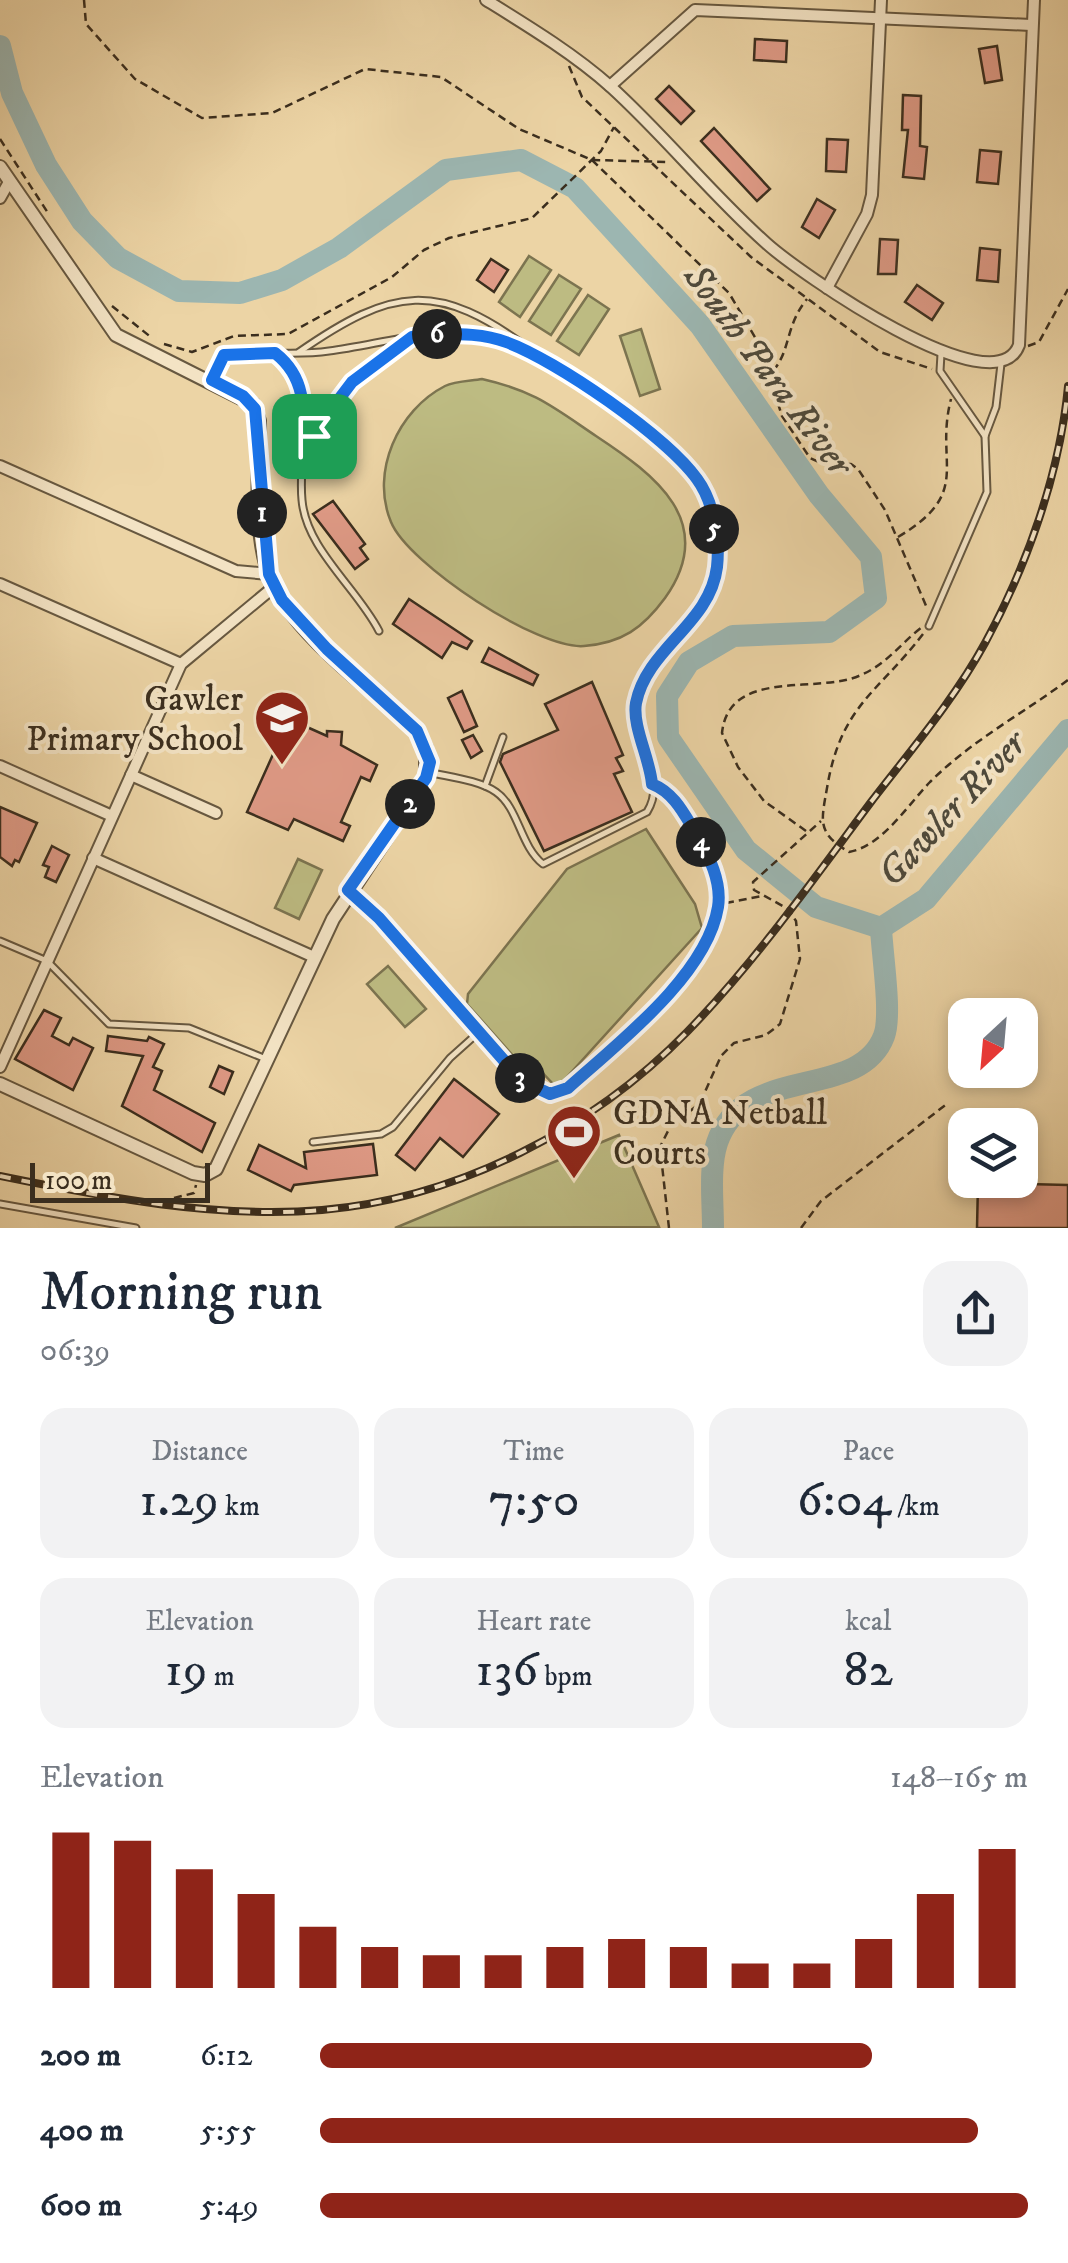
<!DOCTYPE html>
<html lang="en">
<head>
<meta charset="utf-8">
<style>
	:root { --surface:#fff; --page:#f2f2f3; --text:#1f2937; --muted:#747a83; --accent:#8f2418 }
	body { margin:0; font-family:"IM FELL DW Pica",serif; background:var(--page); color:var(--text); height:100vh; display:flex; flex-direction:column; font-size:38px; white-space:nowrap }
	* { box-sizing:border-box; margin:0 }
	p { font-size:32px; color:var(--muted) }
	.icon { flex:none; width:55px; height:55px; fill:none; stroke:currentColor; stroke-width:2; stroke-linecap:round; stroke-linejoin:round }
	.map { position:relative; height:1228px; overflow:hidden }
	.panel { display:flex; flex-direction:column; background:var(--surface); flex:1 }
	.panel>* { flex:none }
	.needle { width:65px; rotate:206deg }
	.controls { position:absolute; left:948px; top:998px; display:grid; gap:20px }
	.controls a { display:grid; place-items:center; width:90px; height:90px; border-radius:20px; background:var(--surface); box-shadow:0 5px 15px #0003; font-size:50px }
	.scale { position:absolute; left:30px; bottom:25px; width:180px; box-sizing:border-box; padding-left:10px; border:5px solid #3b2e1e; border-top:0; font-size:28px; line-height:35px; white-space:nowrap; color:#3b2e1e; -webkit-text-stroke:8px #f3e3c4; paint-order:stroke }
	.pin { position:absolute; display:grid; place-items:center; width:85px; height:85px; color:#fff; margin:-42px; border-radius:20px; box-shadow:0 5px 15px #0006 }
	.km { position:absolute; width:50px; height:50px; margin:-25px; border-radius:50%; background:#222; color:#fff; font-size:28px; line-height:50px; text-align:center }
	.round { display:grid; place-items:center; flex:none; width:105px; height:105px; border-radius:30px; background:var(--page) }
	.head { display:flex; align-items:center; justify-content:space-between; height:170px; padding:0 40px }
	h1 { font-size:55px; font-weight:600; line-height:75px }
	.figures { display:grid; grid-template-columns:repeat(3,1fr); gap:15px; height:170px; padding:10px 40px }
	.figures div { display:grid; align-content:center; border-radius:25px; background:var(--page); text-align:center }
	.figures b { font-size:50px; font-weight:600 }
	.figures small { font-size:28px; font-weight:400 }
	.figures p { font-size:28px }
	.chart { height:280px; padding:20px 40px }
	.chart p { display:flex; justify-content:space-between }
	.chart svg { width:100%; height:180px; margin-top:10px; stroke:var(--accent); stroke-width:6 }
	ul { padding:0 40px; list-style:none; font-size:32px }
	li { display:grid; grid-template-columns:160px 120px 1fr; align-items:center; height:75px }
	li i { height:25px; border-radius:12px; background:var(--accent) }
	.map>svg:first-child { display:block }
	.green { fill:#bdbb82; stroke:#7c7450; stroke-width:2.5 }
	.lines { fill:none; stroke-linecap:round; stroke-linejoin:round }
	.river { stroke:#9cb6b1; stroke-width:22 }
	.building { fill:#df9a86; stroke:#3b2e1e; stroke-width:2.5 }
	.service-casing { stroke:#675840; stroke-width:9 }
	.minor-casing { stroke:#675840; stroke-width:14 }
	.tertiary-casing { stroke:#675840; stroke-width:16 }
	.path { stroke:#3b2e1e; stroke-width:2.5; stroke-dasharray:8 5; stroke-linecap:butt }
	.service { stroke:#f3e3c4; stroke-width:5 }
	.minor { stroke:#f3e3c4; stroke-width:10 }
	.tertiary { stroke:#f3e3c4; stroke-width:12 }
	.rail-casing { stroke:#3b2e1e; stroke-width:8 }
	.rail { stroke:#f3e3c4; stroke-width:4; stroke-dasharray:11; stroke-linecap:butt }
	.route-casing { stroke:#fff; stroke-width:20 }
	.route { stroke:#1a73e8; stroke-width:12 }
	.labels { text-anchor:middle; stroke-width:8; stroke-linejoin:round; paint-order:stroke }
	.poi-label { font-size:35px; fill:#3b2e1e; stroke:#f3e3c4; text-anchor:end }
	.water-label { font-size:38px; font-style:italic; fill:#4e493b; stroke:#f3e3c4 }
</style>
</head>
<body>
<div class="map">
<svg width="1068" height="1228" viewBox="0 0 1068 1228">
	<rect width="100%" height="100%" fill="#ecd4a5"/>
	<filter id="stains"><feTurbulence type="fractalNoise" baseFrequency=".002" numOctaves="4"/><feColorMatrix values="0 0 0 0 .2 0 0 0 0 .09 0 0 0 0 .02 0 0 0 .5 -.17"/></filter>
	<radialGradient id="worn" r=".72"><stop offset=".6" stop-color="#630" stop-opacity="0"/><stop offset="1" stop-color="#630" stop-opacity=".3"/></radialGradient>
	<g class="green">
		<path d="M529,256L551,270L520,317L499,302Z"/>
		<path d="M559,275L581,289L551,335L529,321Z"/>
		<path d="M588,295L609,309L579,355L557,341Z"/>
		<path d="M641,329L660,389L640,396L620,336Z"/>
		<path d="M482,379C535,391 553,407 596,436C655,475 719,522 665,598C643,628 622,643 584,646C538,650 408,564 391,522C370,472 398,410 445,386C455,381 471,381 482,379Z"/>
		<path d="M646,829L695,904L702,928L557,1088L532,1062L516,1059L467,1004L468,994L567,869Z"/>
		<path d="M298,859L322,870L299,919L275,908Z"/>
		<path d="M388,966L426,1009L405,1027L367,984Z"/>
		<path d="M619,1135L659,1227L395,1228Z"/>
	</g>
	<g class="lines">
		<g class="river">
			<path d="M0,46L12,93L46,165L82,221L118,258L179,291L240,293L282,280L339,248L446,170L521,160L575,188L700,325L819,495L871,557L876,598L829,632L733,636L689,662L667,696L668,737L746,850L816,907L881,928"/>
			<path d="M881,928L926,899L1068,730"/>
			<path d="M713,1228C713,1202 709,1167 717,1143C744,1062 859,1102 884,1036C892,1015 882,954 881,928"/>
		</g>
	</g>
	<g class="building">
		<path d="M755,39L787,41L786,62L754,60Z"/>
		<path d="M997,46L1002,80L985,83L979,49Z"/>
		<path d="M669,86L694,111L681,124L656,99Z"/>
		<path d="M903,95L921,96L920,146L927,147L924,179L903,177L908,130H902Z"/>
		<path d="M714,128L770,189L757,201L701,141Z"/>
		<path d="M827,139L848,140L846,172L826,171Z"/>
		<path d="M980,150L1001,152L998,184L977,182Z"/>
		<path d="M817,199L835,210L819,238L802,227Z"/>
		<path d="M880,239L898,240L896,274H878Z"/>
		<path d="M980,248L1000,250L998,282L977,280Z"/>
		<path d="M491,259L508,270L494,292L477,280Z"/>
		<path d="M917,285L943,303L932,320L905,302Z"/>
		<path d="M333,501L365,544L360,548L368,559L355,569L313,514Z"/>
		<path d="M409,599L472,641L467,649L452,642L442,658L393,624Z"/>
		<path d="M489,648L538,675L533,685L482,662Z"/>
		<path d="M592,682L623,755L616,758L623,771L614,774L632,812L544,851L500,762L503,754L558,730L545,704Z"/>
		<path d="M462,691L477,726L464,732L448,698Z"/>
		<path d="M289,719L327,736V731L342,732L341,745L377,765L370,781L361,777L341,822L350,826L343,841L294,819L288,830L247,812Z"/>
		<path d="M473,735L482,751L471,758L462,740Z"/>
		<path d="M0,807L37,823L19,862L15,860L12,866L0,857Z"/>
		<path d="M52,846L69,855L56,882L45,877L49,867L43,865Z"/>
		<path d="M44,1010L61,1018L52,1036L69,1045L73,1038L93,1048L73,1090L15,1059Z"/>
		<path d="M108,1036L147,1041L149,1037L164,1044L153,1067L162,1071L154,1090L215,1123L202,1152L122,1106L143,1056L106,1051Z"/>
		<path d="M219,1066L233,1072L224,1094L210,1087Z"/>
		<path d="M454,1079L499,1114L463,1157L440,1138L415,1170L396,1155Z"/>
		<path d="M373,1144L377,1175L294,1185L291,1191L248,1170L259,1145L306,1168L304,1152Z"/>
		<path d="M978,1183L1068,1185V1228H977Z"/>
	</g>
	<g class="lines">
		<g class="service-casing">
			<g id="service">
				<path d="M299,352C393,287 437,280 531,350"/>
				<path d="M941,354L940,371L985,436"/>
				<path d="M277,355C321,389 297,452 302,500C306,549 357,588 379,631"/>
				<path d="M211,380L219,361L231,353C264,351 297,356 329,351C376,345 424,329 472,334C530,340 664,431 698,480C716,506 723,552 714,582C701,625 658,647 642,687C625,727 671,774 647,812L543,864C520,846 519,808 496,792C479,780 449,777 428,772"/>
				<path d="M303,447L352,382L410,339"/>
				<path d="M929,626L987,492L985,436L996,407L1001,364"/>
				<path d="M485,786L503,737"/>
				<path d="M353,893L522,1081L542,1093L562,1091C611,1059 709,967 718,907C722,882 709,856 697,835C685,815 674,793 652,785"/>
				<path d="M0,941L47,961L109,1024L189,1028L266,1059"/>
				<path d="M313,1142L381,1134L393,1127L450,1058L479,1032"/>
				<path d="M0,1204L136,1228"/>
			</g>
		</g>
		<g class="minor-casing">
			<g id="minor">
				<path d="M486,0C528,26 574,54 611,87C665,136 711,194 766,243C798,272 995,410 1019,345L1034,0"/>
				<path d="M610,86L695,10L1031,25"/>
				<path d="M0,198L9,182"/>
				<path d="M827,288L867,214L872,195L881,0"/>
				<path d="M0,466L236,571L269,574"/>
				<path d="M0,584L181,664"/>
				<path d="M0,766L112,816"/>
				<path d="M131,775L216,813"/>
				<path d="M93,858L314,957"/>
				<path d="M0,1067L181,664L275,586"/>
			</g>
		</g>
		<g class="tertiary-casing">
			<path id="tertiary" d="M0,167L116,335L253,404L259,421C260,468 254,523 267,568C282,624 369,689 412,725L426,748V778L333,919L216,1169L205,1175L193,1173L0,1084"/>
		</g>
		<g class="path">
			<path d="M84,0L86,24L135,79L202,118L272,113L365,69L441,77L519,129L592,160L669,162"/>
			<path d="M569,66L582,97L751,257L880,352L932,369"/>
			<path d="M0,139L48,213"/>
			<path d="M592,160L729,293L759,344L782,416L810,458L823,464H851L858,469L885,510L927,608"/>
			<path d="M112,306L152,338"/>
			<path d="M164,344L192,352L234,336L288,334L392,277L424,250L449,238L532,218L601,151L614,127"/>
			<path d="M1028,346L1039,342L1068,289"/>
			<path d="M773,371C791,350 785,326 807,299"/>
			<path d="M898,537C974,492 934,464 951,399"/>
			<path d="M923,634C877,694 841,705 827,788C821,822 817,833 849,852C882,846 907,806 930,782C971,741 1022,714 1068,680"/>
			<path d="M806,831L764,801L738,767L722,733C729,667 818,695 861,675C887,664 901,643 922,627"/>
			<path d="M726,903L762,896"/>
			<path d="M174,1198L194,1193L196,1185"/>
			<path d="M669,1228L660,1147L670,1127L700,1103L721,1056L734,1043L766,1035L780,1024L800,959L796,921L788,909L754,890L753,882L821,821"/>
			<path d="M801,1228L821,1201L948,1103"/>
		</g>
		<use href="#service" class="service"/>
		<use href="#minor" class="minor"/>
		<use href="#tertiary" class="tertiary"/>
		<g class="rail-casing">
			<path id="rail" d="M0,1176C103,1197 217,1219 322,1210C459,1198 592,1129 687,1032C755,962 813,880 871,802C910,751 954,700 985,643C1027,566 1060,473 1068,386"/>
		</g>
		<use href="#rail" class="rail"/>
	</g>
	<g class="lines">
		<g class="route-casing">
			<path id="route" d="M430,334C456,334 482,333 506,342C556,360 666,436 697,479C714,502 720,540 717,567C710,624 647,648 636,703C632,726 650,759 652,784C675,793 685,816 697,835C709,856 722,882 718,907C707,975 617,1044 568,1088L550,1094L522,1081L379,918L348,890L426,778L430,762L417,731L327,649L282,600L269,574L255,409L243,396L212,380L224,355L275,353C307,378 304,410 302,448L352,382L412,337Z"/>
		</g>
		<use href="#route" class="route"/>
	</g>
	<defs>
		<g id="school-pin" transform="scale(2.875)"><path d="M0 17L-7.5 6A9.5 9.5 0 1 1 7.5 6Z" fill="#8f2418" stroke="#f3e3c4"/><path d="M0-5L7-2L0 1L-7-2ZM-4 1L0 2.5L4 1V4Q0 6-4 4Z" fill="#fff"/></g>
		<g id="stadium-pin" transform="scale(2.875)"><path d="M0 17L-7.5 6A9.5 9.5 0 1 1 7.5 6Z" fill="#8f2418" stroke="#f3e3c4"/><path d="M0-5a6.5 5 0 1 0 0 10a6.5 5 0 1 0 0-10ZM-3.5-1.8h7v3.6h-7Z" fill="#fff"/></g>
	</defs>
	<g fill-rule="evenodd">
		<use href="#school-pin" x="282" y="718"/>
		<use href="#stadium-pin" x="574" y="1132"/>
	</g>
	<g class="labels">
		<g class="poi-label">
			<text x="243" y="710">Gawler<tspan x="243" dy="40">Primary School</tspan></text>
			<text x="613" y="1124" text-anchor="start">GDNA Netball<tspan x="613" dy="40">Courts</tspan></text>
		</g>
		<g class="water-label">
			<text transform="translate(769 369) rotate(53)" y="13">South Para River</text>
			<text transform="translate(951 808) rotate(-47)" y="13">Gawler River</text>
		</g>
	</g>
	<rect width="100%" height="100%" filter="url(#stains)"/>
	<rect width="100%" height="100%" fill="url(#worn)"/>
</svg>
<div class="controls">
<a><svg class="needle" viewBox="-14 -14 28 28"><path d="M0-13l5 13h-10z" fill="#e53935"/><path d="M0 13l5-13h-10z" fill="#747a83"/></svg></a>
<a><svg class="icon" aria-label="layers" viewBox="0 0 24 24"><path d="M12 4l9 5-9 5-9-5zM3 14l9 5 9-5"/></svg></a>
</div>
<div class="scale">100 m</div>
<div class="pin" style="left:314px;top:436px;background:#1e9e55"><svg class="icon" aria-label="arrive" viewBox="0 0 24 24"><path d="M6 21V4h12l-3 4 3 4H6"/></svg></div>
<b class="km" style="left:262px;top:513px">1</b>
<b class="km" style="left:410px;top:804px">2</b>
<b class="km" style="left:520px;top:1078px">3</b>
<b class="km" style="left:701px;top:842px">4</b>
<b class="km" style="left:714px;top:529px">5</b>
<b class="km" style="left:437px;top:334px">6</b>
</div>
<section class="panel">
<div class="head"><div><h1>Morning run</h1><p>06:39</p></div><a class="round"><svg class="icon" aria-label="share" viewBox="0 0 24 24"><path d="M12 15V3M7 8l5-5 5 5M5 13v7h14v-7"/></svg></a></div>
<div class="figures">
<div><p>Distance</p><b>1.29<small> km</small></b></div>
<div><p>Time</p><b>7:50</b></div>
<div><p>Pace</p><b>6:04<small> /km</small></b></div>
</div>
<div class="figures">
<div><p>Elevation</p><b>19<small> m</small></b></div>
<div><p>Heart rate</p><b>136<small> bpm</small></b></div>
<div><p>kcal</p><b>82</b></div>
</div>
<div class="chart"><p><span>Elevation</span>148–165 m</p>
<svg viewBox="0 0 160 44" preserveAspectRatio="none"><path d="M5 44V6M15 44V8M25 44V15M35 44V21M45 44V29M55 44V34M65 44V36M75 44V36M85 44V34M95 44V32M105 44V34M115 44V38M125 44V38M135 44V32M145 44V21M155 44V10"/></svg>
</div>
<ul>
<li><b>200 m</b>6:12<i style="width:78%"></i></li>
<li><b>400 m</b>5:55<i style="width:93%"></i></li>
<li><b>600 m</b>5:49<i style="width:100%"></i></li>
</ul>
</section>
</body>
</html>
